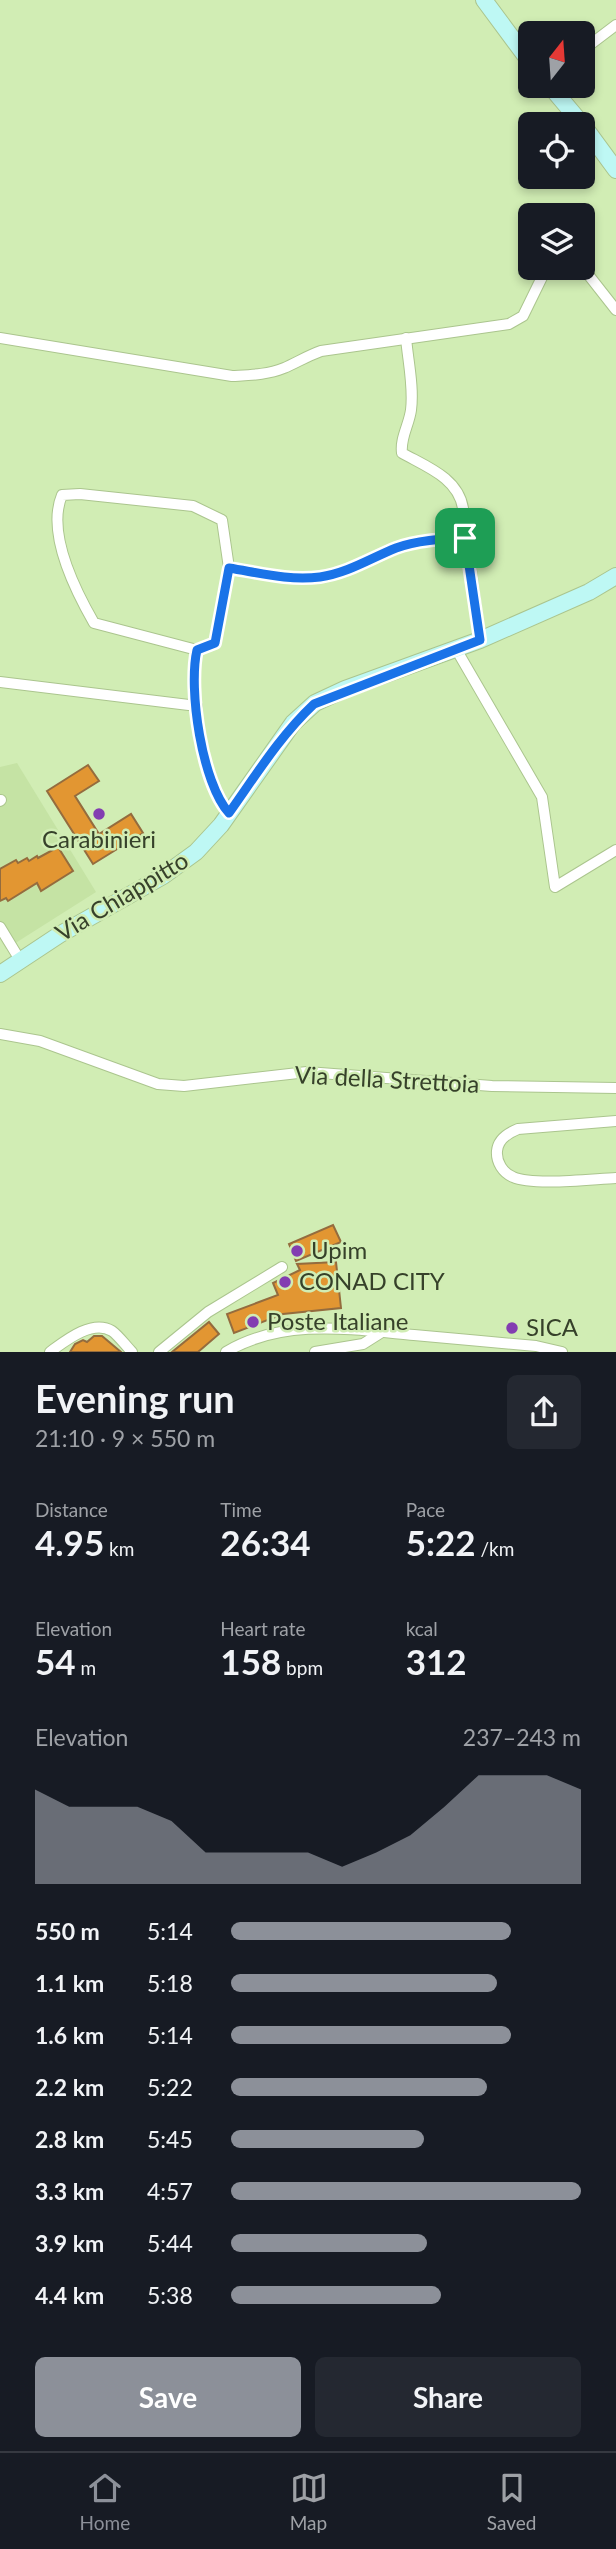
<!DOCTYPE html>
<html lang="en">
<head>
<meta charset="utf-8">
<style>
	:root { --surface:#171b24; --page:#242831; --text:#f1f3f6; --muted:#9ea1a6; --line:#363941; --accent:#8c9099 }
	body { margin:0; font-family:Lato,sans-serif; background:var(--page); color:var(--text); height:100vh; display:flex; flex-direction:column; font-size:26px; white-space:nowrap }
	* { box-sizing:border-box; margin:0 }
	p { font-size:23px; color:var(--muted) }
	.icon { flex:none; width:38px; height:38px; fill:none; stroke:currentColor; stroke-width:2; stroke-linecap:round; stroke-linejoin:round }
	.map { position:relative; height:1352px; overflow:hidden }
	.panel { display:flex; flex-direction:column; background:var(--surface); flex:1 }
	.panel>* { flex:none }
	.needle { width:46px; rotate:17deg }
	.tools { position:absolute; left:518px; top:21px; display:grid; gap:14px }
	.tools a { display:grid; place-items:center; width:77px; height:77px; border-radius:10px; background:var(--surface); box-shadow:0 4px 10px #0003; font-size:35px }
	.pin { position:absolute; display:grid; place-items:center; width:60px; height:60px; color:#fff; margin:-30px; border-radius:14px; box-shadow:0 4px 10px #0006 }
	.round { display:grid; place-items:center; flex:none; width:74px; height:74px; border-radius:10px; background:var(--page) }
	.overview { display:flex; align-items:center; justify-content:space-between; height:119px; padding:0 35px }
	h1 { font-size:38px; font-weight:700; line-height:52px }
	.stats { display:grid; grid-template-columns:repeat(3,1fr); gap:10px; height:119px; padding:7px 35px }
	.stats div { display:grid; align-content:center }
	.stats b { font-size:35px; font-weight:700 }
	.stats small { font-size:19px; font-weight:400 }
	.stats p { font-size:19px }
	.chart { height:196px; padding:14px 35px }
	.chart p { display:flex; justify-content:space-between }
	.chart svg { width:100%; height:126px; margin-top:7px; fill:var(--accent); opacity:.7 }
	.button { display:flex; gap:14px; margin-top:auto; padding:14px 35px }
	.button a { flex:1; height:80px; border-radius:10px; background:var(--accent); color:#fff; font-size:28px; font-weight:700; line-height:80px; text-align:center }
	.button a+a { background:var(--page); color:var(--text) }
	ul { padding:0 35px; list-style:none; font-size:23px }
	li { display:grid; grid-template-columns:112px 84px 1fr; align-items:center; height:52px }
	li i { height:18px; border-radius:9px; background:var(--accent) }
	.tabs { display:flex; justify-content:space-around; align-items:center; height:98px; border-top:2px solid var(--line); background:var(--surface); font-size:19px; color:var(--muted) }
	.tabs a { display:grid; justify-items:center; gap:4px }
	.tabs .active { color:var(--accent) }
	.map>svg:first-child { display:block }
	.built { fill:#c5e3a4 }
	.building { fill:#e29632; stroke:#946c3e; stroke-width:2 }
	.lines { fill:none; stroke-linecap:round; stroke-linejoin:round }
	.street-casing { stroke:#abc58e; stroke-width:12 }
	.secondary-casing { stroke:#abc58e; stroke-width:18 }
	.street { stroke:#fff; stroke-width:10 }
	.secondary { stroke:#bef8f4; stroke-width:16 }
	.route-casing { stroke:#fff; stroke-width:14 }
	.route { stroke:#1a73e8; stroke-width:9 }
	.poi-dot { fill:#833db1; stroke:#d1edb4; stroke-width:2.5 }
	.labels { text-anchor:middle; stroke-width:5; stroke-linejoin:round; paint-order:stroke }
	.poi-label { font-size:24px; fill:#36412a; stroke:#d1edb4; text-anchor:start }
	.street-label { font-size:24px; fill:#36412a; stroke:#d1edb4 }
</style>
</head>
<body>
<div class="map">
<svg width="616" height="1352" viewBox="0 0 616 1352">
	<rect width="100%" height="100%" fill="#d1edb4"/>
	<path class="built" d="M17,763L96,892L6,949L0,939V767Z"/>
	<g class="building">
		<path d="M88,765L99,781L75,796L99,834L131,814L143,833L93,864L47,791Z"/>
		<path d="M58,847L73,871L41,891L37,883L8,901L6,898L0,901V869L16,860L18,863L27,858L29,861L37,856L38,858Z"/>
		<path d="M333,1225L341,1242L296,1261L289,1244Z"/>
		<path d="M336,1262L341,1308L283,1314L234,1333L227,1314L278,1295L273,1283L300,1270L297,1264Z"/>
		<path d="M209,1322L219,1334L198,1352H172Z"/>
		<path d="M94,1336H102L121,1352H70L75,1344L83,1340L87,1342Z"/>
	</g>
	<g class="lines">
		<g class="street-casing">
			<g id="street">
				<path d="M583,50L616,25"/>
				<path d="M583,268L616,310"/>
				<path d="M0,338L232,376C249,375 267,375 284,368C296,363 307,356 321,351L509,324L523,316L546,269L550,268"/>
				<path d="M406,338C408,361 414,387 411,410C409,425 400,438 402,453C427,467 458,478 463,508L480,640"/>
				<path d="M456,649L542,797L555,887L616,850"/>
				<path d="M197,650L94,623C75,590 46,533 62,495L80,494L193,506L222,520L229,568"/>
				<path d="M0,682L197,706"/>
				<path d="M0,801L1,800"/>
				<path d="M229,813C202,783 188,688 197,650L215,643L229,568C260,573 290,581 320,577C348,573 371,558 396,548C417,540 443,539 465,538"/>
				<path d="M0,927L20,960"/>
				<path d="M0,1034L40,1041L158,1084L184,1086L307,1072L492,1086L616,1088"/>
				<path d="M616,1121L518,1129C508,1133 498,1139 497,1151C496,1162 503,1173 513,1177C533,1186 592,1179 616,1178"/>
				<path d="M50,1352C65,1341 92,1319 112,1331C119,1336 126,1346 132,1352"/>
				<path d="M159,1352L208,1312L282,1267"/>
				<path d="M226,1352C283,1318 350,1329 414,1335C455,1339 495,1342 536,1346L562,1352"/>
				<path d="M315,1352L363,1344L382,1332"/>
			</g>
		</g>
		<g class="secondary-casing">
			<g id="secondary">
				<path d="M484,0L530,62"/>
				<path d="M550,86L582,124"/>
				<path d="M583,125L616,170"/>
				<path d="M0,974L59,935L163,876L196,852L221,825L293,723L315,703L345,689L480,640L589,592L616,576"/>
			</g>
		</g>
		<use href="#street" class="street"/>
		<use href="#secondary" class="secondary"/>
	</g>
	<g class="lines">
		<g class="route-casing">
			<path id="route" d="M465,538L480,640L314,704C280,736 256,775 229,813C202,783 188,689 197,650L215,643L229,568C260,573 289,581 320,577C348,573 371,558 396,548C417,540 443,539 465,538Z"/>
		</g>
		<use href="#route" class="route"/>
	</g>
	<g class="poi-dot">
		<circle cx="99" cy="814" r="7"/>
		<circle cx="297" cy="1251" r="7"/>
		<circle cx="285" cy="1282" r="7"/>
		<circle cx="253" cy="1322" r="7"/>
		<circle cx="512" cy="1328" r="7"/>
	</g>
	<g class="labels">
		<g class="poi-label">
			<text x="99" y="848" text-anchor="middle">Carabinieri</text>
			<text x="311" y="1259">Upim</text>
			<text x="299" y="1290">CONAD CITY</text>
			<text x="267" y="1330">Poste Italiane</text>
			<text x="526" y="1336">SICA</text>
		</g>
		<g class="street-label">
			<text transform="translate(122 897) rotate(-31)" y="8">Via Chiappitto</text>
			<text transform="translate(387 1080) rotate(3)" y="8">Via della Strettoia</text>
		</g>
	</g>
</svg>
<div class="tools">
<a><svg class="needle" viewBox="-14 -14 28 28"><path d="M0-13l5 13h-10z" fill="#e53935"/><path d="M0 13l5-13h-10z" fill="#9ea1a6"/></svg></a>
<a><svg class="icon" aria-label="locate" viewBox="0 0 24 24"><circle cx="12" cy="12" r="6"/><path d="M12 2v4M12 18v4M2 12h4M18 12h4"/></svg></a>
<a><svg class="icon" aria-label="layers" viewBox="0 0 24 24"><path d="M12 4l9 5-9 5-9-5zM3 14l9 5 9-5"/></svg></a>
</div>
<div class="pin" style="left:465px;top:538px;background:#1e9e55"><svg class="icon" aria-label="arrive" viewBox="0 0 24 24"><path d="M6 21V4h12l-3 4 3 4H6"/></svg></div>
</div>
<section class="panel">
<div class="overview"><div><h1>Evening run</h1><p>21:10 · 9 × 550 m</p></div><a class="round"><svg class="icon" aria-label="share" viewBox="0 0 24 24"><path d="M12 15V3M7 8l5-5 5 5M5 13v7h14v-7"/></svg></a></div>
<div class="stats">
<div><p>Distance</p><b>4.95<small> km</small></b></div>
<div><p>Time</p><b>26:34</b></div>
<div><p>Pace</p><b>5:22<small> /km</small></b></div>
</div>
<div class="stats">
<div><p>Elevation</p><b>54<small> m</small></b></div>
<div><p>Heart rate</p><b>158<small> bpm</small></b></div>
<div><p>kcal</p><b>312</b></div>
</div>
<div class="chart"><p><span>Elevation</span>237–243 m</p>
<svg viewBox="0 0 160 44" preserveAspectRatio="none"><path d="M0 44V11L10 17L20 17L30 17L40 22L50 33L60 33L70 33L80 33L90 38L100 33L110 27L120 17L130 6L140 6L150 6L160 11V44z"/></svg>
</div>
<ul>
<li><b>550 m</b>5:14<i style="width:80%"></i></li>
<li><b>1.1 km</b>5:18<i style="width:76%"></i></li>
<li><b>1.6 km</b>5:14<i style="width:80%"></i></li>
<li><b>2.2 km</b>5:22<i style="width:73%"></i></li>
<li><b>2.8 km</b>5:45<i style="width:55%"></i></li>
<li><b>3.3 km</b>4:57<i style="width:100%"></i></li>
<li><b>3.9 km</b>5:44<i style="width:56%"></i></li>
<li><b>4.4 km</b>5:38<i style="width:60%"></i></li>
</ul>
<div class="button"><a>Save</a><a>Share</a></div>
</section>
<nav class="tabs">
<a class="active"><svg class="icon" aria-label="home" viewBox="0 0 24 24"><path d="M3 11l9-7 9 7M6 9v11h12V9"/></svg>Home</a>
<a><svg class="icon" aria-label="map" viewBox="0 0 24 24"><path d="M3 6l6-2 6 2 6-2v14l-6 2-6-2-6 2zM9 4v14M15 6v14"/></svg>Map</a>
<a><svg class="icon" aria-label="saved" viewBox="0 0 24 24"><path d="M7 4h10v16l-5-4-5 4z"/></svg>Saved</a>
</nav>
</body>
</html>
